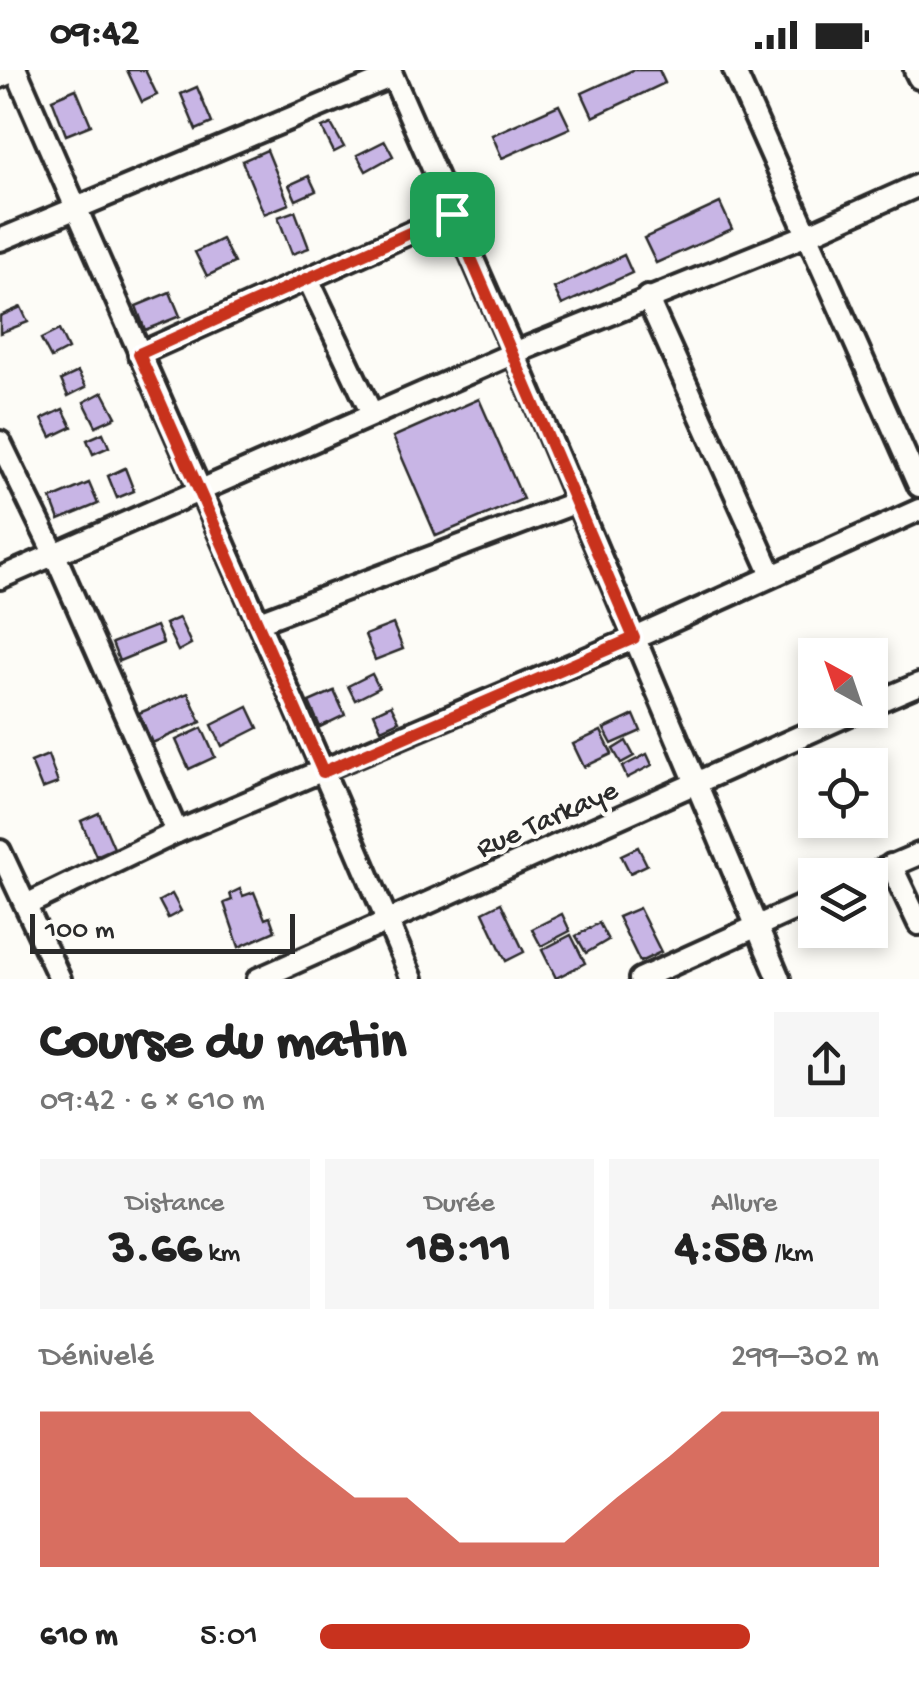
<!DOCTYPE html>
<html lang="fr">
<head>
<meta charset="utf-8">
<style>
	:root { --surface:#fff; --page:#f6f6f6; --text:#222; --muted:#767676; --accent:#c8321e }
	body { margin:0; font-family:"Gochi Hand",sans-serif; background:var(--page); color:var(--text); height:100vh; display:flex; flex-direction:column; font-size:38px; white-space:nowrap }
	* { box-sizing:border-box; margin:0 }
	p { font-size:32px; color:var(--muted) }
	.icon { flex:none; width:55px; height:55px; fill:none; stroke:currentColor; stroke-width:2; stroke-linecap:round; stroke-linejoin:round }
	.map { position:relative; height:909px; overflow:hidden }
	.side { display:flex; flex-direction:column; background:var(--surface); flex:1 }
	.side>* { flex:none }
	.needle { width:65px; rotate:320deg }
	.buttons { position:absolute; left:798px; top:568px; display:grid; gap:20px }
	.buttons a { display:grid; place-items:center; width:90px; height:90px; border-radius:0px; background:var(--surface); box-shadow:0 5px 15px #0003; font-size:50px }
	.scale { position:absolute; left:30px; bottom:25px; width:265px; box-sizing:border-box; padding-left:10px; border:5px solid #2b2b2b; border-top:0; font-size:28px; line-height:35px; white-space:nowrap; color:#2b2b2b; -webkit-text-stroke:8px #fdfcf7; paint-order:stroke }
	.pin { position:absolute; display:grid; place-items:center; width:85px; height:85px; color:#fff; margin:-42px; border-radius:20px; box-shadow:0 5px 15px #0006 }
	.round { display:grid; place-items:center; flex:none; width:105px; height:105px; border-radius:0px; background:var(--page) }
	.summary { display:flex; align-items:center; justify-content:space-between; height:170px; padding:0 40px }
	h1 { font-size:55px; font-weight:800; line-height:75px }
	.stats { display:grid; grid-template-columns:repeat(3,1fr); gap:15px; height:170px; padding:10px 40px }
	.stats div { display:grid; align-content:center; border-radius:0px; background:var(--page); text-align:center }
	.stats b { font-size:50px; font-weight:800 }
	.stats small { font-size:28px; font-weight:400 }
	.stats p { font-size:28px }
	.chart { height:280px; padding:20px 40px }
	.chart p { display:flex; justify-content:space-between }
	.chart svg { width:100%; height:180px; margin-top:10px; fill:var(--accent); opacity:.7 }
	ul { padding:0 40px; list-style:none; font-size:32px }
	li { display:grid; grid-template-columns:160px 120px 1fr; align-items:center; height:75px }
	li i { height:25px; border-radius:12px; background:var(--accent) }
	.status { display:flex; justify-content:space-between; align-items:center; height:70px; padding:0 50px; background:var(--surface); direction:ltr }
	.status svg { height:28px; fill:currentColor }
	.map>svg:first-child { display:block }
	.building { fill:#c8b5e5; stroke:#2b2b2b; stroke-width:2.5 }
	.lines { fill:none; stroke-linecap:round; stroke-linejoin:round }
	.street-casing { stroke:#2b2b2b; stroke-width:28 }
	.street { stroke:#fdfcf7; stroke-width:20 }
	.route-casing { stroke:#fff; stroke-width:20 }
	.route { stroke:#c8321e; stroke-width:12 }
	.labels { text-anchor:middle; stroke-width:9; stroke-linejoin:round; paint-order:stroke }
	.street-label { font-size:30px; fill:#2b2b2b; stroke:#fdfcf7 }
</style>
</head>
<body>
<div class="status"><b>09:42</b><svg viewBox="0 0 49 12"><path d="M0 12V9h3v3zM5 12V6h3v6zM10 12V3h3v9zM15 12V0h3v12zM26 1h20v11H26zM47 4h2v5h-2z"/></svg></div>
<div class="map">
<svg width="919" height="909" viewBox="0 0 919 909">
	<rect width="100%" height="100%" fill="#fdfcf7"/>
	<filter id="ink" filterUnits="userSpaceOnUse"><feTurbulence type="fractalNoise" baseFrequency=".01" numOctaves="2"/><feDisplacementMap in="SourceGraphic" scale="20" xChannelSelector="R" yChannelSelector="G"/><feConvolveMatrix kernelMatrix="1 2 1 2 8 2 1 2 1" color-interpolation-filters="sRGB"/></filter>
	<g filter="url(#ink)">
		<g class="building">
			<path d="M127,0H145L157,25L142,32Z"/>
			<path d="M633,0H659L665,13L593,47L582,23Z"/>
			<path d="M197,17L212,53L196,60L181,24Z"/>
			<path d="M76,19L91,55L66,65L52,29Z"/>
			<path d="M559,35L570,58L502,88L492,65Z"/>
			<path d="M331,54L344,77L334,82L322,58Z"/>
			<path d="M385,71L393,86L366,101L357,85Z"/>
			<path d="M267,80L289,134L264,144L242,91Z"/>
			<path d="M309,106L316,121L296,130L289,115Z"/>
			<path d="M720,133L732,159L656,193L644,168Z"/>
			<path d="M295,141L309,178L292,184L278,147Z"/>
			<path d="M222,169L234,193L207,206L195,182Z"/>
			<path d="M624,185L632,203L562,235L554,218Z"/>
			<path d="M170,222L180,246L145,260L136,236Z"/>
			<path d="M21,237L28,252L0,263V246Z"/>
			<path d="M59,260L68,279L51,288L41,269Z"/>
			<path d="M78,302L86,317L68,326L61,310Z"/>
			<path d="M103,322L116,347L96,356L84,332Z"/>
			<path d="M479,329L523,429L436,466L393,367Z"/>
			<path d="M63,339L72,357L51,367L42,349Z"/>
			<path d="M103,363L109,377L93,384L87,370Z"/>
			<path d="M125,398L134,421L117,428L108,406Z"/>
			<path d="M89,413L98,434L59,450L51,429Z"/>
			<path d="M179,548L191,574L178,581L165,554Z"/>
			<path d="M393,554L403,579L375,590L365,565Z"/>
			<path d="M156,556L163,573L119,591L112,573Z"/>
			<path d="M372,604L379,618L355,630L348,616Z"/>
			<path d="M334,621L345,645L320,657L309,632Z"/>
			<path d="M188,623L201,652L152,673L139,643Z"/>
			<path d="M391,635L399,651L381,659L374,643Z"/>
			<path d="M248,637L258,658L222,676L212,655Z"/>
			<path d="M634,645L641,661L612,674L604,659Z"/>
			<path d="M202,658L215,687L189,699L176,670Z"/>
			<path d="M601,661L612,684L584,697L573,674Z"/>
			<path d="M626,671L634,686L621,693L613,679Z"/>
			<path d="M647,684L652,695L627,708L622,697Z"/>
			<path d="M48,685L58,713L42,719L31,692Z"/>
			<path d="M99,743L114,778L96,786L81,751Z"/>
			<path d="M638,777L647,795L630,803L621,785Z"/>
			<path d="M240,819L243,826L254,822L265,849L270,847L275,861L239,877L224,833L232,830L230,824Z"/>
			<path d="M172,824L181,841L168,848L159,831Z"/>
			<path d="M501,833L524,882L506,891L483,842Z"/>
			<path d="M639,838L661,882L640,892L618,847Z"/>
			<path d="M562,844L570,861L541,876L532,859Z"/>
			<path d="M599,853L608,870L586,883L576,866Z"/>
			<path d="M571,865L585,893L556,908L542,880Z"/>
		</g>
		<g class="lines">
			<g class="street-casing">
				<g id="street">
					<path d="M390,0L514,283L779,909"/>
					<path d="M734,0L919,416"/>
					<path d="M915,0L919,8"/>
					<path d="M0,7L16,0C147,303 284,604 412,909"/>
					<path d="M0,170L392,6"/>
					<path d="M308,209L372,344"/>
					<path d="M647,227L772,505"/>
					<path d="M139,284L452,144"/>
					<path d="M0,372L54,483L177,762"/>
					<path d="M0,508L514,283L807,165L919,115"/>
					<path d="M259,552L577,432"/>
					<path d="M870,635L919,614"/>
					<path d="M0,781L60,909"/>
					<path d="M891,795L919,854"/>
					<path d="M870,805L919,784"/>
					<path d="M26,835L177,762L635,568L919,440"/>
					<path d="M258,909L859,640"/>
					<path d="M640,909L815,830"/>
				</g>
			</g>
			<use href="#street" class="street"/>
		</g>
	</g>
	<g class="lines" filter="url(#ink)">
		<g class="route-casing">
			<path id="route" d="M452,144L634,568L323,702L139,284Z"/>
		</g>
		<use href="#route" class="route"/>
	</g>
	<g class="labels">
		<g class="street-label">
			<text transform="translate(546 747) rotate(-24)" y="10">Rue Tarkaye</text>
		</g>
	</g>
</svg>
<div class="buttons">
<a><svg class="needle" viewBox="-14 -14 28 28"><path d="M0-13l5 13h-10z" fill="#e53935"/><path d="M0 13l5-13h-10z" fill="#767676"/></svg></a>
<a><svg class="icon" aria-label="locate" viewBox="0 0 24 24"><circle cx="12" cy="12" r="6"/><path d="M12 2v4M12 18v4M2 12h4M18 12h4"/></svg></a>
<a><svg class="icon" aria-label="layers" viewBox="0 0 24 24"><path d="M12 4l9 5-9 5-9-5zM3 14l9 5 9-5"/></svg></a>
</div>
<div class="scale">100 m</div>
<div class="pin" style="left:452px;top:144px;background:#1e9e55"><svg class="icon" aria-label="arrive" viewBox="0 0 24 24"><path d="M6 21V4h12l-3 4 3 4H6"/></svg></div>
</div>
<section class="side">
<div class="summary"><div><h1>Course du matin</h1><p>09:42 · 6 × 610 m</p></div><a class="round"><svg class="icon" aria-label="share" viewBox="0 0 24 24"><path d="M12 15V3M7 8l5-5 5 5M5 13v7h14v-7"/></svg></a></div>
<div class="stats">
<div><p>Distance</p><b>3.66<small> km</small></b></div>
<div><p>Durée</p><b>18:11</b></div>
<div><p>Allure</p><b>4:58<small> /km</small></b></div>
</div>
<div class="chart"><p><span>Dénivelé</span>299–302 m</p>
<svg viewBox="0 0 160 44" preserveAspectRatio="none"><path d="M0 44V6L10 6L20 6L30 6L40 6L50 17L60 27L70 27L80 38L90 38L100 38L110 27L120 17L130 6L140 6L150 6L160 6V44z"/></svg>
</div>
<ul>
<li><b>610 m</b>5:01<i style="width:77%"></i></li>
</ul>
</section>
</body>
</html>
